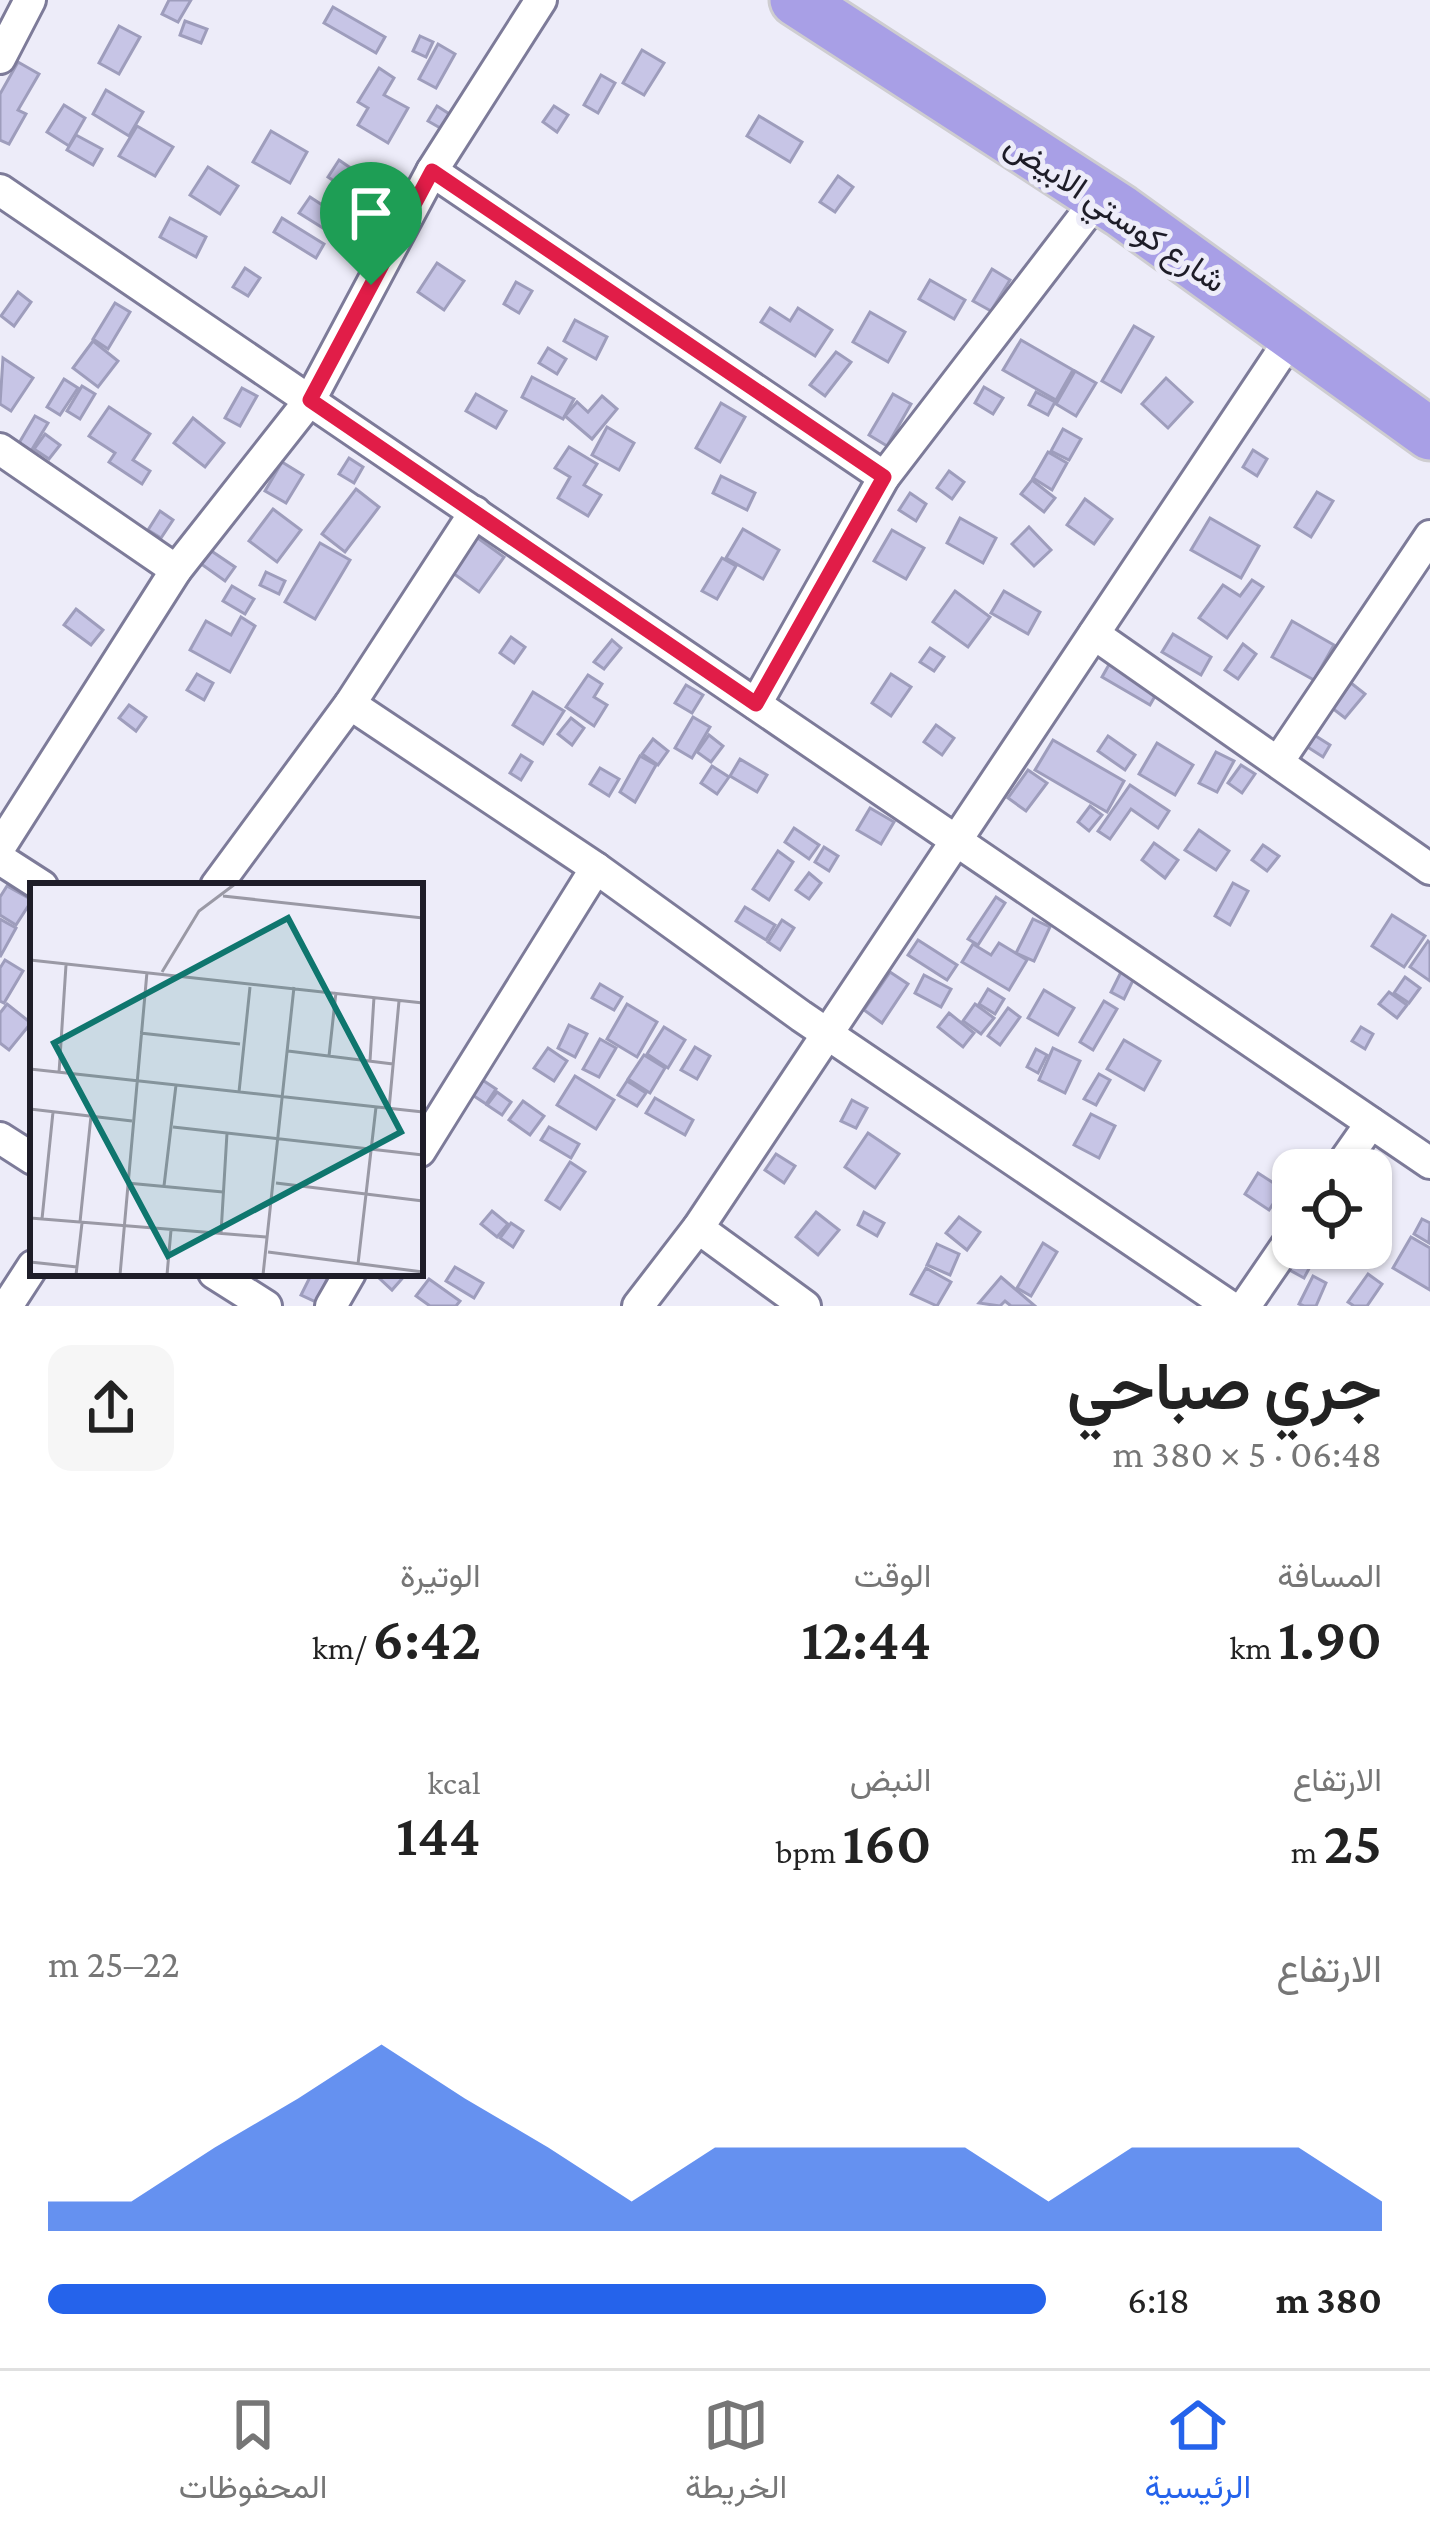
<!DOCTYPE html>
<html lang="ar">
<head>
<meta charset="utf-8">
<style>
	:root { --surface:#fff; --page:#f6f6f6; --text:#222; --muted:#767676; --line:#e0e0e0; --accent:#2563eb }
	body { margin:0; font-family:"Crimson Pro",Vazirmatn,serif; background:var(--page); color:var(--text); direction:rtl; height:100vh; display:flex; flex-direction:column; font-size:45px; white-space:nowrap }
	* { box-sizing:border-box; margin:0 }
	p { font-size:39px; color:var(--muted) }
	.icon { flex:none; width:66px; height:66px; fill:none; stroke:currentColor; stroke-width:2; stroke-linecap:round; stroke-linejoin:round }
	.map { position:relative; height:1306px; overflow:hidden; direction:ltr }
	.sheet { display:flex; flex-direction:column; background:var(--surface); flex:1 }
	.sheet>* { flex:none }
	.buttons { position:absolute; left:1272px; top:1149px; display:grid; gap:24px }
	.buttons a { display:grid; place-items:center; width:120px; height:120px; border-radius:24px; background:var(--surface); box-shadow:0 3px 9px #0004; font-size:60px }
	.pin { position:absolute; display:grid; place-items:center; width:102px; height:102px; color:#fff; margin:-123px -51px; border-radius:50% 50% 50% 0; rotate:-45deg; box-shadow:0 0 12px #0007 }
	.pin .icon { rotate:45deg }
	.round { display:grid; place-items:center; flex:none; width:126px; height:126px; border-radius:24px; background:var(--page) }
	.headline { display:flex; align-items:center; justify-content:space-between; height:204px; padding:0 48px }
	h1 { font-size:66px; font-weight:600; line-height:90px }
	.figures { display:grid; grid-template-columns:repeat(3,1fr); gap:18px; height:204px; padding:12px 48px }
	.figures div { display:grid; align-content:center }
	.figures b { font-size:60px; font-weight:600 }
	.figures small { font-size:33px; font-weight:400 }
	.figures p { font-size:33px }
	.chart { height:336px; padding:24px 48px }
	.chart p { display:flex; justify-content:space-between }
	.chart svg { width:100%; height:216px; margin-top:12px; fill:var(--accent); opacity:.7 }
	ul { padding:0 48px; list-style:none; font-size:39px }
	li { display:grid; grid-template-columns:192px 144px 1fr; align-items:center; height:90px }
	li i { height:30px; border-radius:15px; background:var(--accent) }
	.tab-bar { display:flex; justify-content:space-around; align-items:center; height:168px; border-top:3px solid var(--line); background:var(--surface); font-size:33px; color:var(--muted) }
	.tab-bar a { display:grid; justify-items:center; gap:6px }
	.tab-bar .selected { color:var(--accent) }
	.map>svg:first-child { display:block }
	.building { fill:#c7c5e6; stroke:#9e9dbc; stroke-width:3 }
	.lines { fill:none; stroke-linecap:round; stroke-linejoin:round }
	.minor-casing { stroke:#7d7b99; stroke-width:36 }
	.trunk-casing { stroke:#cecdd0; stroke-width:57 }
	.minor { stroke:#fff; stroke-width:30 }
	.trunk { stroke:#a89fe6; stroke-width:51 }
	.route-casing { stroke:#fff; stroke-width:24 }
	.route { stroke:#e11d48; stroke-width:15 }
	.labels { text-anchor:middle; stroke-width:10; stroke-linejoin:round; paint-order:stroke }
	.street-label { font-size:33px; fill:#1e1d28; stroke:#edecf9 }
	.inset-road { fill:none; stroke:#9a99a5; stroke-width:3 }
	.view { fill:#0f766e; fill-opacity:0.15; stroke:#0f766e; stroke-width:6 }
	.inset-edge { fill:none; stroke:#1e1d28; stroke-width:6 }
</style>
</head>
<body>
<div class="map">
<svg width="1430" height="1306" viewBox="0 0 1430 1306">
	<rect width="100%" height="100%" fill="#edecf9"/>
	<g class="building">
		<path d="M169,0H191L178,22L162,14Z"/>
		<path d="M333,7L385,37L376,53L324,23Z"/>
		<path d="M185,21L207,29L201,43L180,35Z"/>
		<path d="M119,26L140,37L119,74L99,63Z"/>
		<path d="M420,36L433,42L426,57L413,51Z"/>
		<path d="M438,44L455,54L436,88L419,79Z"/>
		<path d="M642,50L664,63L644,95L623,83Z"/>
		<path d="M18,62L39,74L18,110L26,114L9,144L0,140V94Z"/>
		<path d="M379,68L394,78L384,95L408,108L388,143L358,125L368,108L358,102Z"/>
		<path d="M601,75L615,83L598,113L584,105Z"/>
		<path d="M106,90L143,112L129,136L93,114Z"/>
		<path d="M64,105L85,118L69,146L47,132Z"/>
		<path d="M437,106L451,115L442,129L428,121Z"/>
		<path d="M554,106L568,115L557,132L543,122Z"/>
		<path d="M759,116L802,142L790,162L747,136Z"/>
		<path d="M137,126L173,147L155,176L119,156Z"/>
		<path d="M271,131L307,152L290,183L253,162Z"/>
		<path d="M76,135L102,149L93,165L67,150Z"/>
		<path d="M339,160L365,178L354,194L328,177Z"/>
		<path d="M208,167L238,186L220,214L190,195Z"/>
		<path d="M838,176L853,187L835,212L820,202Z"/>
		<path d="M310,197L336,214L326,230L299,213Z"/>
		<path d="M170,218L206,237L196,257L160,237Z"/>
		<path d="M282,218L324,244L316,258L274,232Z"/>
		<path d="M437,263L464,281L444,310L418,292Z"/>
		<path d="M245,268L260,278L248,296L233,287Z"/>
		<path d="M992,269L1010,280L991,311L973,301Z"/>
		<path d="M930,280L965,300L954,319L919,299Z"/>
		<path d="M516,282L532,291L519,313L504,304Z"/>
		<path d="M18,292L31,302L14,326L1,316Z"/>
		<path d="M115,303L130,312L108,349L93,339Z"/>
		<path d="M770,308L790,321L798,308L832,330L815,356L761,322Z"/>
		<path d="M870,312L905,332L888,362L853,342Z"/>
		<path d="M575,320L607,337L596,359L564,341Z"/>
		<path d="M1134,326L1153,337L1121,392L1102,381Z"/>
		<path d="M1021,340L1073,370L1056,400L1003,370Z"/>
		<path d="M93,341L118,361L98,387L73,368Z"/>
		<path d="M548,348L566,359L557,374L539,363Z"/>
		<path d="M836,352L851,362L825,396L810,385Z"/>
		<path d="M3,358L33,378L11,411L0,404Z"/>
		<path d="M1075,371L1096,383L1076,416L1056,404Z"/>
		<path d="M532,377L574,399L563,419L522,397Z"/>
		<path d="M1166,378L1192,402L1168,428L1142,404Z"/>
		<path d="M64,379L78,388L60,415L47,407Z"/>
		<path d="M82,386L95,394L80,419L67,411Z"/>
		<path d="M984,387L1003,398L993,414L975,403Z"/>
		<path d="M242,388L257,396L240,426L225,418Z"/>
		<path d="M1036,392L1055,402L1048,415L1029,405Z"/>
		<path d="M476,394L506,411L496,428L466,411Z"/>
		<path d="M893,394L911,404L887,446L869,435Z"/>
		<path d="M602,396L617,409L592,439L565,416L577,402L588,412Z"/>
		<path d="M721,403L745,417L720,462L696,448Z"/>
		<path d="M109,407L150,434L133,460L150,471L142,484L109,462L115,453L89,436Z"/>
		<path d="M35,416L48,423L31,451L19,443Z"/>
		<path d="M193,418L224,443L205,467L174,443Z"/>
		<path d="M607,427L634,443L619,470L592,455Z"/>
		<path d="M1063,429L1081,439L1069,460L1051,451Z"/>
		<path d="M45,434L60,445L49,459L34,449Z"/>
		<path d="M569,447L597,464L584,485L601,495L588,516L558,498L570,477L555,468Z"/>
		<path d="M1253,450L1267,459L1257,476L1243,467Z"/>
		<path d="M1048,452L1067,463L1052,490L1033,478Z"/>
		<path d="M349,458L363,467L354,483L339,474Z"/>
		<path d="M282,462L303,475L286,503L265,491Z"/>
		<path d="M949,471L964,482L952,499L937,488Z"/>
		<path d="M721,476L755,493L747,510L713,493Z"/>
		<path d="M1032,480L1055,498L1044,512L1021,494Z"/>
		<path d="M356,489L379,507L345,552L322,534Z"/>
		<path d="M1317,492L1333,501L1311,537L1295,527Z"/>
		<path d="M910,493L926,504L916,521L899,510Z"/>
		<path d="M1085,499L1112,519L1094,544L1067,525Z"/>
		<path d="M273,509L301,530L277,562L249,541Z"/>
		<path d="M160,511L173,520L161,538L148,530Z"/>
		<path d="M960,518L996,538L983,563L947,543Z"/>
		<path d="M1210,518L1259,546L1241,578L1191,550Z"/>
		<path d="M1029,527L1051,550L1034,566L1012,544Z"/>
		<path d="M743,529L779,550L763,579L726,558Z"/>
		<path d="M892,530L924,548L906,579L874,561Z"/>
		<path d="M475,536L504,557L479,592L450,571Z"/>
		<path d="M320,543L350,560L315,619L285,602Z"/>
		<path d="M207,548L235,567L225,581L197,561Z"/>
		<path d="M722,558L736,566L717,599L702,591Z"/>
		<path d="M266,572L285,581L279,594L260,585Z"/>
		<path d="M1252,580L1263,587L1227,638L1199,618L1223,585L1240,596Z"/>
		<path d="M232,586L254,599L245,614L223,601Z"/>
		<path d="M955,591L990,617L968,647L933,622Z"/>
		<path d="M1004,591L1040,612L1028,634L991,613Z"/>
		<path d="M76,609L103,630L91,645L64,625Z"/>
		<path d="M241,617L255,626L230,672L190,650L206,621L231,635Z"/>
		<path d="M1292,621L1334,645L1314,680L1272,657Z"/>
		<path d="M1173,634L1211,657L1201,675L1162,652Z"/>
		<path d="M511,637L525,647L514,663L500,653Z"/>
		<path d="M612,640L621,648L604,669L594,662Z"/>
		<path d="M1243,644L1256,654L1238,679L1225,670Z"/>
		<path d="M930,648L944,657L934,671L920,662Z"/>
		<path d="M1111,661L1159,689L1150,705L1102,677Z"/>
		<path d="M197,674L213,683L204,700L187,690Z"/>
		<path d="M891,674L911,687L891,716L872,703Z"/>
		<path d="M588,675L602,684L594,697L607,705L594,726L566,707Z"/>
		<path d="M1351,683L1365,694L1345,718L1332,708Z"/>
		<path d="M686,685L703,695L692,713L675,703Z"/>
		<path d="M533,692L564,711L543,744L513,725Z"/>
		<path d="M129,705L146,717L136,731L119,718Z"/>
		<path d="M693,717L710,727L692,758L675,748Z"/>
		<path d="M571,718L584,728L572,745L558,734Z"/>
		<path d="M936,725L954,738L942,755L924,742Z"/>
		<path d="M1311,733L1330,745L1323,757L1303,744Z"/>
		<path d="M709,735L723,746L711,762L697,752Z"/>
		<path d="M1108,736L1135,755L1125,770L1098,751Z"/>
		<path d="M653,739L668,751L658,765L642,754Z"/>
		<path d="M1053,740L1124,781L1107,812L1035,770Z"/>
		<path d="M1157,743L1193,765L1175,795L1139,774Z"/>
		<path d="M1216,752L1234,761L1217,792L1199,783Z"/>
		<path d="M521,755L532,762L521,780L510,773Z"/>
		<path d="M640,756L656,765L635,802L620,792Z"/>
		<path d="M740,759L767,775L757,792L730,776Z"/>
		<path d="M1241,765L1255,774L1242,793L1228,783Z"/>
		<path d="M712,766L729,777L717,794L701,783Z"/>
		<path d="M600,768L619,779L609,796L590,784Z"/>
		<path d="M1028,770L1047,783L1026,811L1008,798Z"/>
		<path d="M1130,785L1169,811L1158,828L1131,809L1110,839L1098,831Z"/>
		<path d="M1090,806L1102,815L1089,831L1078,822Z"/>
		<path d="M870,808L894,822L881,844L857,830Z"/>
		<path d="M794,828L819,845L809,859L785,842Z"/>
		<path d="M1199,830L1229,851L1216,870L1185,850Z"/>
		<path d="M1154,843L1178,860L1165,878L1142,860Z"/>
		<path d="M1263,845L1279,856L1267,871L1252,860Z"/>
		<path d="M824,847L838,856L829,871L815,862Z"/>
		<path d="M778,851L793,862L769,900L753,889Z"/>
		<path d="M809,873L821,883L809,899L796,890Z"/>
		<path d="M1233,883L1248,891L1230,925L1215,916Z"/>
		<path d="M7,886L32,900L16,925L0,915V897Z"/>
		<path d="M996,897L1005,903L978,945L968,939Z"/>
		<path d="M745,907L775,925L766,940L736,921Z"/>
		<path d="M1392,915L1425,936L1404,967L1372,946Z"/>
		<path d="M0,919L16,928L0,957Z"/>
		<path d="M1033,919L1050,927L1034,961L1016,953Z"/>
		<path d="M782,920L794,928L780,950L768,942Z"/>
		<path d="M918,940L957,965L947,980L908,955Z"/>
		<path d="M1428,941L1430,943V981L1410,967Z"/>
		<path d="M999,943L1027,960L1009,990L962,962L973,944L991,955Z"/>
		<path d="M5,960L23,971L4,1003L0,1001V968Z"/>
		<path d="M1126,962L1139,968L1124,999L1111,992Z"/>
		<path d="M890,972L908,984L882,1023L864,1010Z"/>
		<path d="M924,975L951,989L941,1007L915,993Z"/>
		<path d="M1405,977L1420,988L1409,1003L1394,993Z"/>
		<path d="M600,984L622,997L614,1010L592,998Z"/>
		<path d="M988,989L1004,999L995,1014L979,1004Z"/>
		<path d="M1044,990L1074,1008L1058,1035L1028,1018Z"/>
		<path d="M1389,992L1407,1005L1397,1018L1379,1004Z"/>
		<path d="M1104,1001L1117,1009L1093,1050L1080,1042Z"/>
		<path d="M7,1004L31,1023L9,1050L0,1043V1013Z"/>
		<path d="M627,1004L657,1022L637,1057L607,1039Z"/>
		<path d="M975,1004L994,1018L981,1034L963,1021Z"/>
		<path d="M1008,1008L1020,1017L1000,1045L988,1036Z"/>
		<path d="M949,1013L974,1033L963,1047L938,1027Z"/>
		<path d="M569,1025L587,1034L575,1057L558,1048Z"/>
		<path d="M664,1027L685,1040L668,1068L647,1054Z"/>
		<path d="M1361,1027L1373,1034L1365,1049L1352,1041Z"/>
		<path d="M600,1039L616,1048L599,1077L583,1069Z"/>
		<path d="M1124,1040L1160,1061L1144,1090L1107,1069Z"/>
		<path d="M695,1047L710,1056L697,1079L681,1070Z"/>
		<path d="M548,1048L567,1061L554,1081L534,1068Z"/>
		<path d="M1053,1048L1080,1061L1065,1093L1039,1080Z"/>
		<path d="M1036,1049L1047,1055L1038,1073L1027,1067Z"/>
		<path d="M644,1055L665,1068L650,1093L628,1079Z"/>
		<path d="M1099,1074L1110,1080L1096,1105L1084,1099Z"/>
		<path d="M575,1076L614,1100L596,1129L557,1105Z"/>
		<path d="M478,1077L496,1089L486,1104L468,1092Z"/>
		<path d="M627,1081L646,1093L637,1106L618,1095Z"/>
		<path d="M497,1092L511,1102L502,1115L487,1105Z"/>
		<path d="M655,1098L693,1120L685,1135L646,1113Z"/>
		<path d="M852,1100L867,1108L856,1128L841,1121Z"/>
		<path d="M523,1101L544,1116L530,1135L509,1120Z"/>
		<path d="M1091,1114L1115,1126L1099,1158L1074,1145Z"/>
		<path d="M549,1127L579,1144L571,1158L541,1140Z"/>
		<path d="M868,1133L899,1154L875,1188L845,1167Z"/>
		<path d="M776,1154L795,1166L784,1183L765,1170Z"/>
		<path d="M570,1162L585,1172L560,1209L546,1200Z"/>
		<path d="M1258,1173L1283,1189L1269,1210L1245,1194Z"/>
		<path d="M492,1211L508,1224L497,1237L481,1224Z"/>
		<path d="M816,1212L839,1230L818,1255L796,1237Z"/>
		<path d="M864,1212L884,1223L877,1236L858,1225Z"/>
		<path d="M959,1217L980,1232L967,1250L946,1233Z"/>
		<path d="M1422,1219L1430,1223L1429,1243L1414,1234Z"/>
		<path d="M511,1223L523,1231L513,1247L500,1238Z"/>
		<path d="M1411,1237L1430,1248V1290L1393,1268Z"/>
		<path d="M1043,1243L1057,1252L1031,1296L1017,1288Z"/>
		<path d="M937,1244L959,1254L950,1275L927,1265Z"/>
		<path d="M1294,1248H1320L1304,1278L1284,1267Z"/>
		<path d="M1328,1248H1365L1350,1266Z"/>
		<path d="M455,1267L483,1283L474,1298L446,1281Z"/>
		<path d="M926,1268L951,1282L937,1306L911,1294Z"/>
		<path d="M312,1273H330L316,1302L301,1295Z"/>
		<path d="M381,1273H407L392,1290L378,1277Z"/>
		<path d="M1368,1274L1382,1284L1367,1306H1354L1348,1302Z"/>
		<path d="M1313,1276L1326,1283L1316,1306H1304L1299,1304Z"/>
		<path d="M1001,1277L1035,1306H1011L1005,1301L1000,1306L979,1303Z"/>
		<path d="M429,1279L460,1301L456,1306H430L416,1296Z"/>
	</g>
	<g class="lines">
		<g class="minor-casing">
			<g id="minor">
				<path d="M0,58L30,0"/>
				<path d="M432,171L884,477"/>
				<path d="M0,190L1430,1163"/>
				<path d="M0,449L176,570"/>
				<path d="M1094,634L1430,869"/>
				<path d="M350,704L596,868L801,1016L1229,1306"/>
				<path d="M756,704L884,477L1099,197"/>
				<path d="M1278,762L1430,536"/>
				<path d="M0,847L176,570L310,400L432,171L541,0"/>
				<path d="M0,859L42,886"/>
				<path d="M216,886L350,704L475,512"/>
				<path d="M0,1138L33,1159"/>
				<path d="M420,1151L596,868"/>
				<path d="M1338,1170L1371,1123"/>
				<path d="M698,1228L805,1306"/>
				<path d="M214,1273L266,1306"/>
				<path d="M7,1306L33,1266"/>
				<path d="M331,1306L350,1273"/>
				<path d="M638,1306L698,1228L1293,335"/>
				<path d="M1245,1306L1293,1236"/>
			</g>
		</g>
		<g class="trunk-casing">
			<path id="trunk" d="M796,0L1121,211L1430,434"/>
		</g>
		<use href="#minor" class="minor"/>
		<use href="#trunk" class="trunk"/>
	</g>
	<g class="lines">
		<g class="route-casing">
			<path id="route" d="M432,171L884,477L756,704L310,400Z"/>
		</g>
		<use href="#route" class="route"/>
	</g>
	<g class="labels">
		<g class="street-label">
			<text transform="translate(1116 212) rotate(34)" y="12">شارع كوستي الابيض</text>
		</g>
	</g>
	<g transform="translate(30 883)">
		<rect width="393" height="393" fill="#edecf9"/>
		<path class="inset-road" d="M193,13L393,35M0,77L393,120M132,89L169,28L205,1M110,150L210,161M258,168L363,181M299,173L306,109M340,178L344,114M0,186L393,229M29,190L36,82M209,209L220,104M0,226L102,238M359,226L369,118M143,244L393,272M97,300L193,309M246,300L393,318M134,303L146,202M0,335L236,354M12,336L23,229M50,339L61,233M191,350L197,250M238,369L393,389M0,379L47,384M328,381L346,224M46,392L52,340M90,392L117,89M137,392L141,347M233,392L264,104"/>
		<path class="view" d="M258,35L371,249L138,373L24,160Z"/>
		<rect width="393" height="393" class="inset-edge"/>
	</g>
</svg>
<div class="buttons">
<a><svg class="icon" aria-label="locate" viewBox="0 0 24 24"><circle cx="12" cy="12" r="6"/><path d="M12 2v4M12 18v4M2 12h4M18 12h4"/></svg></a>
</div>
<div class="pin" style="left:371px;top:285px;background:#1e9e55"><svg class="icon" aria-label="arrive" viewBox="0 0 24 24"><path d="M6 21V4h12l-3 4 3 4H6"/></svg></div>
</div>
<section class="sheet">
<div class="headline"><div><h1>جري صباحي</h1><p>06:48 · 5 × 380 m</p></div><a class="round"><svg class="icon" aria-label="share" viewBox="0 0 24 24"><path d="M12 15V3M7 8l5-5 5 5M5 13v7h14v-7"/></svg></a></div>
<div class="figures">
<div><p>المسافة</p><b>1.90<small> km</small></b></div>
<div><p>الوقت</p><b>12:44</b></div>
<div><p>الوتيرة</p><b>6:42<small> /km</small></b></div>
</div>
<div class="figures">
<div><p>الارتفاع</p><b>25<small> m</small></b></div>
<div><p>النبض</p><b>160<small> bpm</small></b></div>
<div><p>kcal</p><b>144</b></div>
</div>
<div class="chart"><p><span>الارتفاع</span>22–25 m</p>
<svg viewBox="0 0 160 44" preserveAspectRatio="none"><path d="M0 44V38L10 38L20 27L30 17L40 6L50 17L60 27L70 38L80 27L90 27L100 27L110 27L120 38L130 27L140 27L150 27L160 38V44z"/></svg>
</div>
<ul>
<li><b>380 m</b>6:18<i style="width:100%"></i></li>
</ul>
</section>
<nav class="tab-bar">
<a class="selected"><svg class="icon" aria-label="home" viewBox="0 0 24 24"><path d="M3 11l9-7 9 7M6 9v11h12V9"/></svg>الرئيسية</a>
<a><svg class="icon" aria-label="map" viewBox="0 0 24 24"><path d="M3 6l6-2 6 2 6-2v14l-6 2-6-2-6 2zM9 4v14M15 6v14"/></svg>الخريطة</a>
<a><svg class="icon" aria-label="saved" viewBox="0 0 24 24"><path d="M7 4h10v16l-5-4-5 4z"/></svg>المحفوظات</a>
</nav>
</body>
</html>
